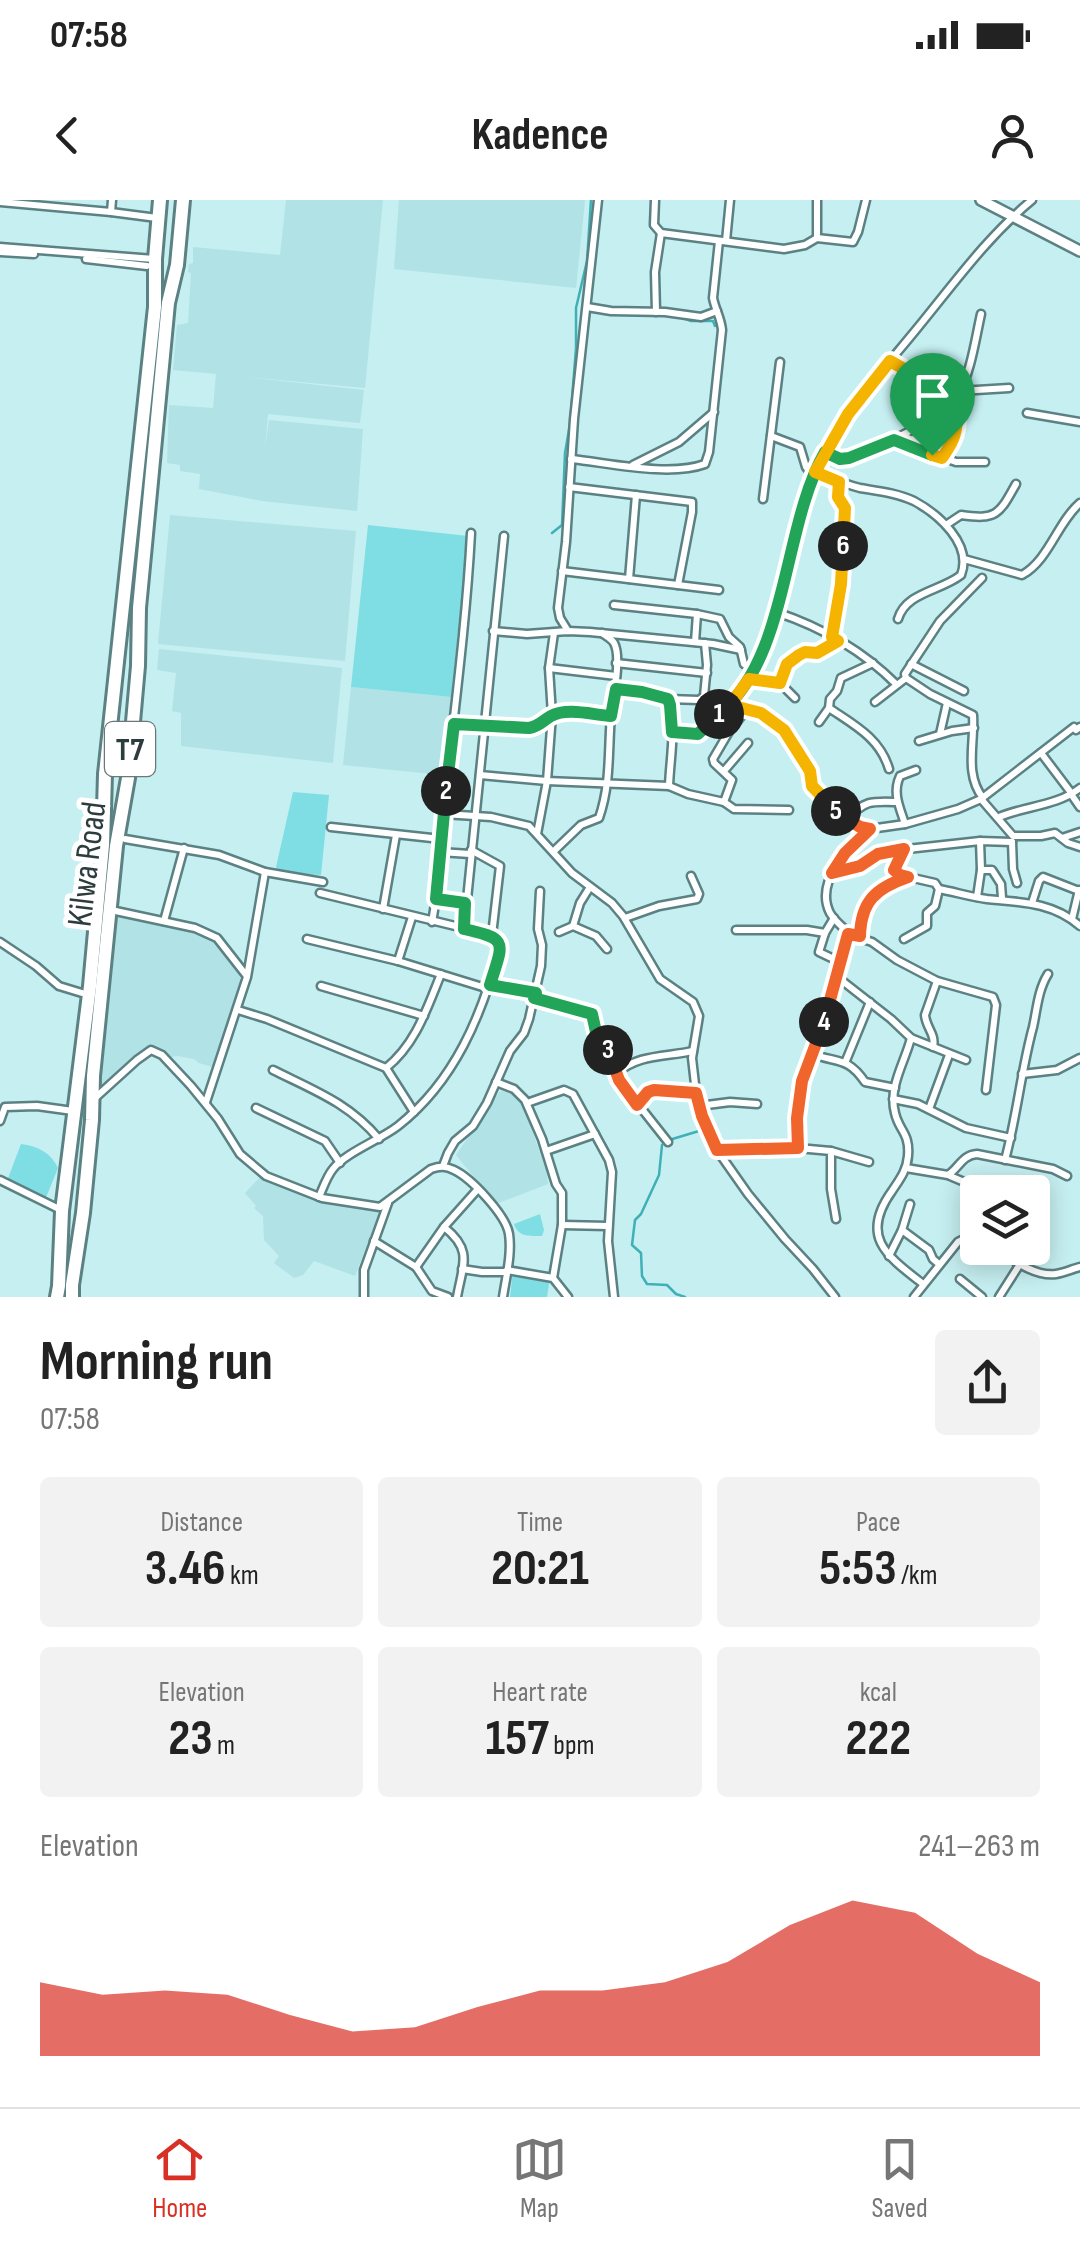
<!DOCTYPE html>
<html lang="en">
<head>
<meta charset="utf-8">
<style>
	:root { --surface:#fff; --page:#f2f2f2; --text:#222; --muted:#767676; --line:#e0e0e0; --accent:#d93025 }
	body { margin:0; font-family:"Sofia Sans Condensed",sans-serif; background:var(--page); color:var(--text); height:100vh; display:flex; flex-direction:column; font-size:38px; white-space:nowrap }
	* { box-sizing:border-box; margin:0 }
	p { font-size:32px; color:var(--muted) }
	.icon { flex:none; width:55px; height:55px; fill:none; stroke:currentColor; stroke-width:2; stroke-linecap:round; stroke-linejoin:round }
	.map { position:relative; height:1097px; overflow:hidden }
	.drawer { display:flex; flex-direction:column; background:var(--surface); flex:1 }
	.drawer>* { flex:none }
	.fabs { position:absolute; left:960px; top:975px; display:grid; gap:20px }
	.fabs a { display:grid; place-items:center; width:90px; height:90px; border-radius:10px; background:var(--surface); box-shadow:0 5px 25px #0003; font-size:50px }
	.pin { position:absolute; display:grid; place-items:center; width:85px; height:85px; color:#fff; margin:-102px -42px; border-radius:50% 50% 50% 0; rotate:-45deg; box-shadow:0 0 10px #0007 }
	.pin .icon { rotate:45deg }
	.km { position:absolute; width:50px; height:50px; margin:-25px; border-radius:50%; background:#222; color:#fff; font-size:28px; line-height:50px; text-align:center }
	.round { display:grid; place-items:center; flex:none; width:105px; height:105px; border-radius:10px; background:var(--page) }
	.headline { display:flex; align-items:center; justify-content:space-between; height:170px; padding:0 40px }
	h1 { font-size:55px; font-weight:700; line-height:75px }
	.metrics { display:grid; grid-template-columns:repeat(3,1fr); gap:15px; height:170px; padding:10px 40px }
	.metrics div { display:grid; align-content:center; border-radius:10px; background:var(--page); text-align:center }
	.metrics b { font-size:50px; font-weight:700 }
	.metrics small { font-size:28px; font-weight:400 }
	.metrics p { font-size:28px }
	.chart { height:280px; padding:20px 40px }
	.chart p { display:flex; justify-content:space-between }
	.chart svg { width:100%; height:180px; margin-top:10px; fill:var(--accent); opacity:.7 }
	.status { display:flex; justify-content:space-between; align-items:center; height:70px; padding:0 50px; background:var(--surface); direction:ltr }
	.status svg { height:28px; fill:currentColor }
	header { display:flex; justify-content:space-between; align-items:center; height:130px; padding:0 40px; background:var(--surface); font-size:45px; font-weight:700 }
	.dock { display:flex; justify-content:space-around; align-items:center; height:140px; border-top:2px solid var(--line); background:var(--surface); font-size:28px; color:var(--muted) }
	.dock a { display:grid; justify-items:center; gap:5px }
	.dock .current { color:var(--accent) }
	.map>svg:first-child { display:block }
	.built { fill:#b1e2e5 }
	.green { fill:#7edee4 }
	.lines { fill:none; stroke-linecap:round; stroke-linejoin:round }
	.stream { stroke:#40b0b7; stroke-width:2.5 }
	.street-casing { stroke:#5b8183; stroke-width:11 }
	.secondary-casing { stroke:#5b8183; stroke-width:14 }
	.highway-casing { stroke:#5b8183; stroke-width:18 }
	.street { stroke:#fff; stroke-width:6 }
	.secondary { stroke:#fff; stroke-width:9 }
	.highway { stroke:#fff; stroke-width:12 }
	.split-1-casing { stroke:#fff; stroke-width:20 }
	.split-2-casing { stroke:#fff; stroke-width:20 }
	.split-3-casing { stroke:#fff; stroke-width:20 }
	.split-4-casing { stroke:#fff; stroke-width:20 }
	.split-5-casing { stroke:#fff; stroke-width:20 }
	.split-6-casing { stroke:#fff; stroke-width:20 }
	.split-7-casing { stroke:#fff; stroke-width:20 }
	.split-1 { stroke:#22a559; stroke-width:12 }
	.split-2 { stroke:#22a559; stroke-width:12 }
	.split-3 { stroke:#22a559; stroke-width:12 }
	.split-4 { stroke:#f0652b; stroke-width:12 }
	.split-5 { stroke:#f0652b; stroke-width:12 }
	.split-6 { stroke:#f5b400; stroke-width:12 }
	.split-7 { stroke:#f5b400; stroke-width:12 }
	.labels { text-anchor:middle; stroke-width:10; stroke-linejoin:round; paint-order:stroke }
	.shield { fill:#fff; stroke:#6c7778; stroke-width:2.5 }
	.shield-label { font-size:32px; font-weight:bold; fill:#2d3d3e }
	.street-label { font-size:35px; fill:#2d3d3e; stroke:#fff }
</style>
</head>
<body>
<div class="status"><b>07:58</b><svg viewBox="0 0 49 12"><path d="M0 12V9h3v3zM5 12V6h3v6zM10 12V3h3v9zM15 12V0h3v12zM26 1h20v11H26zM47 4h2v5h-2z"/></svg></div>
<header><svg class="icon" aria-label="back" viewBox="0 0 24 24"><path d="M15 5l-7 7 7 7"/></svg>Kadence<svg class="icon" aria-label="person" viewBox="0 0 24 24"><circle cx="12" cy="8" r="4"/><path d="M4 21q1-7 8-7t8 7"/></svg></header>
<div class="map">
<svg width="1080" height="1097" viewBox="0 0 1080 1097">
	<rect width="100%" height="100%" fill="#c6eff1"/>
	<g class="built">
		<path d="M286,0H383L365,188L235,176L364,190L360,223L268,214L265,249L269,220L363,229L357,311L262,301L199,289L200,274L180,271V265L167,263L169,205L213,208L216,174L173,170L177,125L188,123L191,73L188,72L189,64L193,63V47L280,55Z"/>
		<path d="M399,0H585L576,88L394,69Z"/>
		<path d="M170,315L356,331L345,461L158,444Z"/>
		<path d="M159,449L342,468L333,563L181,546V513L172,511L176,473L157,470Z"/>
		<path d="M351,487L451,497L443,575L343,565Z"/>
		<path d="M118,712L175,724L214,737L239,773L241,784L239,800L216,868L199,863L194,859L177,856L166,858L147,848L99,899L104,824Z"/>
		<path d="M500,891L513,892L520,897L547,972L548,984L496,1004L456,955Z"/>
		<path d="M262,975L318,995L378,1009V1017L355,1076L314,1061L303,1075L294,1078L274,1063L279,1056L264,1040L263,1016L254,1008L256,1006L245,993Z"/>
	</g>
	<g class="green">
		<path d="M368,325L468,336L451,497L351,487Z"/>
		<path d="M293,592L329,595L321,675L280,673L276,667Z"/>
		<path d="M21,944C38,946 51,953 58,968L45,1000L7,981Z"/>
		<path d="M540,1014L544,1030L542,1036C529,1036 518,1037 514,1024Z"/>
		<path d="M513,1070L550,1078L547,1097H510Z"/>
	</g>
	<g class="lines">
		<g class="stream">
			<path d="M680,117L691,121H713L715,126"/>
			<path d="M552,333L562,325L565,253L570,224L576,148V108L587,61L591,0"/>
			<path d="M712,933L721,944"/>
			<path d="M669,940L699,931"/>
			<path d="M662,945L659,975L641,1014L635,1020L632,1045L641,1053L642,1076L647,1084L667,1085L676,1094L685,1097"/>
		</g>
		<g class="street-casing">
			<g id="street">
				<path d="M655,0L654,25L661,33L784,49L805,45L817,38L853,42L858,32L866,0"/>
				<path d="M0,2L111,12L157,18"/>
				<path d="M111,12L112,0"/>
				<path d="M817,38V0"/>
				<path d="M726,41L730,0"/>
				<path d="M0,47L154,59"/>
				<path d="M0,52L34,54"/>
				<path d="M86,59L147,66"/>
				<path d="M587,107L611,111L665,112L701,117L717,111"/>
				<path d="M656,112L655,72L661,33"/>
				<path d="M890,161C913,175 962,194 956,228C954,239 948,249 943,259"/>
				<path d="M960,191L1009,188"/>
				<path d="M1027,213L1080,222"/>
				<path d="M771,236L800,247L806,267L813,276"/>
				<path d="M894,240L956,262H985"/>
				<path d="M825,252C833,256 839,260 848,258C870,253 946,216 957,197C971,173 975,141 981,114"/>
				<path d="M571,259C610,263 669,277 705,264L709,252L722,130C721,118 715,109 713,98L719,41"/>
				<path d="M633,265L679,242L714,212"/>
				<path d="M815,272C830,278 844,284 860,288C878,291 897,293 914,301C938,314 973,344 961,375C941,391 906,392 898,419"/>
				<path d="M569,287L692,302V312L678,385"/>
				<path d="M763,299L780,162"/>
				<path d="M946,325L961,315C996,320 999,315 1016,284"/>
				<path d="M964,359L1022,375C1049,360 1057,323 1080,303"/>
				<path d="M562,371L719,390"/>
				<path d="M982,378L940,421L905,474L906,478L930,494L973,515C975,543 964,574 983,598"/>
				<path d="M629,379L636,295"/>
				<path d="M614,405L697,414L720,419L729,437L740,447L744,464L754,470"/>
				<path d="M776,412C821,427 862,450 896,484"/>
				<path d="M493,431L527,434L568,431L590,432L713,444L741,450"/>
				<path d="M568,431L560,418L558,408L566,342L574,219L598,0"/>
				<path d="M832,437L841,384L845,308L838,297L839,282"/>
				<path d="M695,442L697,414"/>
				<path d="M616,463L707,473"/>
				<path d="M911,464L964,491"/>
				<path d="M549,468L616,476"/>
				<path d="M749,479L780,483L795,498"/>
				<path d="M780,483L787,464L799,455L805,452L817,453L838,441"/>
				<path d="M616,489L642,492L668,499C677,525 670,558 669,586"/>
				<path d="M668,499L699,500L704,496L707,465L705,443"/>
				<path d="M875,502L906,478"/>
				<path d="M731,505C742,507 753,509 763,514C787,526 809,560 811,586L830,606L860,627L870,629L905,624L958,609L981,599L1074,527L1076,530L1080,527"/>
				<path d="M829,508C854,525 880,538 889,569"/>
				<path d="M819,522L829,508L830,499L837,491L841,478L873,463"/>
				<path d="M454,523L529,528C540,526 542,521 551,516C568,507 593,515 611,516"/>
				<path d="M672,533L698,534C764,482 777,410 797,333C802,313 806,293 814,274C838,220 878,176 915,131C953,85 986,38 1032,0"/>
				<path d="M940,534L947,503"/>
				<path d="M919,541L952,531L974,528"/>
				<path d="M1041,553L1072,594"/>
				<path d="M724,571L748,543"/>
				<path d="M480,575L547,581L669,586L688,594L724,602L734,609L789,610"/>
				<path d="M1071,594L1080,607"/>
				<path d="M981,599L1013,636H1041L1055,633L1068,643L1080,647"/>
				<path d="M724,602L732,580L714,563L713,559L730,530L748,508"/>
				<path d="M443,614L491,617L529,626L572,673L612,703L623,716L660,779L693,802L699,816L692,858L696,893L702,916L717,950L748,994L785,1039L813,1069L835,1097"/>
				<path d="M999,617C1025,606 1057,606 1080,588"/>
				<path d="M847,620C864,600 872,601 897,602"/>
				<path d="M905,624C900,608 892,593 900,576L916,570"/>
				<path d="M331,627L441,639"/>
				<path d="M537,634L547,581L552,515L549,468L554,433"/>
				<path d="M1062,638L1080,632"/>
				<path d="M125,639L219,655L265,672L323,682"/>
				<path d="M1012,642L1013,669L1017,683"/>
				<path d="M904,649L895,670L900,675L935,683L939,689C955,692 971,697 987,699C1020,702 1053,702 1080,726"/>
				<path d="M471,650L500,666L492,735"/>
				<path d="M554,651L581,625L599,618C611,584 608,550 611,515C613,498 622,457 614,443C612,439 606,436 602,433"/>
				<path d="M440,652L470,654"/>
				<path d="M981,670H992L1001,684L1002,698"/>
				<path d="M833,673L860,665L878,654L889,651L980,641L1012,642"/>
				<path d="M590,687L580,703L573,726L596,736L607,749"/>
				<path d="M977,697L981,670L980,641"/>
				<path d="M437,699L465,703"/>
				<path d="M1032,703L1039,681L1043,677L1079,691"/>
				<path d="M383,709L396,635"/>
				<path d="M111,710L195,728L217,738L246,775"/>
				<path d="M625,718L659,706L697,699L699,694L691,676"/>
				<path d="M834,718L825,733L819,752L840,762"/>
				<path d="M1072,719L1079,690"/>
				<path d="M164,721L184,648"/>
				<path d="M432,722C439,686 439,651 443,615C453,521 466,427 471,333"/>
				<path d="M464,729L504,336"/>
				<path d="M736,730H807L825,733"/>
				<path d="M559,732L573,726"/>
				<path d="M848,734L872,742L897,760L937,781L993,797L996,805L986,890"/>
				<path d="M860,737C861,702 875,688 907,677"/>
				<path d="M307,739L398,761L489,789"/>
				<path d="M904,739L927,726V713L935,706L939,689"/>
				<path d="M0,742L36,766L59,786L82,793"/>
				<path d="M398,761L412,717"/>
				<path d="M836,776L891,819L911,838C905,862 888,887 895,913C899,931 910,933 908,956C907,970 900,979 892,991C859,1037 887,1056 923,1084"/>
				<path d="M490,785L536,793"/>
				<path d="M321,786L424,816"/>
				<path d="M534,798L592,813L596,832L611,853L612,866L619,880L668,942"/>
				<path d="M238,810L267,819L386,868L414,912"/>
				<path d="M911,838L966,860"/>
				<path d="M933,847C936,834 926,828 925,815L937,781"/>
				<path d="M812,854C838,863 848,857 865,882L895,888"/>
				<path d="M845,863L870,802"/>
				<path d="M386,868C416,844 427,808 441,774"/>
				<path d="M273,870C313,890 349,903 379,939"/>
				<path d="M616,874C637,854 666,857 693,851"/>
				<path d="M1022,874L1057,870L1080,858"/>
				<path d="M496,882L514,889L525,900L542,939L556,984L562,993V1025L553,1078"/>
				<path d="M94,899L137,860L151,850L162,855L191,886L218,919L240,954L266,976L322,998L380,1007L431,969C440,966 446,966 454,970C471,978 506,1015 509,1034C512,1054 506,1077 503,1097"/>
				<path d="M893,899L918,904L966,928L1011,938"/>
				<path d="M206,902L247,777L265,672"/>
				<path d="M527,903L564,890L573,894L609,960L612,972L608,1041L614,1097"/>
				<path d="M637,905L648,892L654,890L696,893"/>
				<path d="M699,906L730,902L757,904"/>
				<path d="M256,908L325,941L340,963"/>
				<path d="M929,909L949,855"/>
				<path d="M0,921L5,907L37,906L73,911"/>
				<path d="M798,948L797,917L801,881L819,839L847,740V731C841,726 834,720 830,713C814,681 849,648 870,629"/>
				<path d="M718,950L798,948L831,951V989L836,1019"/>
				<path d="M546,951L595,934"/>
				<path d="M831,951L869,962"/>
				<path d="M1005,960C1017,916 1021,871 1033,827C1037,809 1038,790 1048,774"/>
				<path d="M443,966L448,953L455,941L473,926L487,903L510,851L524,833L529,819L541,766L542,745L538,729L540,691"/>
				<path d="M906,968L948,975C959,968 962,955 977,954L1053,969L1067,976"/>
				<path d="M950,976L988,992"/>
				<path d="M0,980L61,1010"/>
				<path d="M319,997C323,988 327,976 333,969C345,953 380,940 398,926C455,881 482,815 500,747L498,740L492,735L320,693"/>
				<path d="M562,1025L608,1026"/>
				<path d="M444,1027C473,1050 463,1064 457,1097"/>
				<path d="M902,1030L929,1050L933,1059L939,1064"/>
				<path d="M374,1041L416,1067L432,1091L448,1097"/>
				<path d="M995,1048C1012,1059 1034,1077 1056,1074C1064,1073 1072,1069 1080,1067"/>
				<path d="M889,1056L902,1030L910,1004"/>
				<path d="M416,1067L444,1027L477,990"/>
				<path d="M462,1069L482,1072H507"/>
				<path d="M507,1070L553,1078L568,1097"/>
				<path d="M960,1079L982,1097"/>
				<path d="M364,1097V1070L388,1003"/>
				<path d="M914,1097L958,1042L966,1038L978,1040"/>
				<path d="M999,1097L1020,1064"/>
			</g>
		</g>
		<g class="secondary-casing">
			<path id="secondary" d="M981,0L1080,51"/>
		</g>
		<g class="highway-casing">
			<g id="highway">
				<path d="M57,1097L59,1086L62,1011L90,786L103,645L105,574L155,107V59L160,0"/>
				<path d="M72,1097V1085L83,1013L92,920L93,876L116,646L128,578L138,466L139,408L168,103L177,65L183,0"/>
			</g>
		</g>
		<use href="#street" class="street"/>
		<use href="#secondary" class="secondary"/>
		<use href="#highway" class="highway"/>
	</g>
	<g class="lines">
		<g class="split-1-casing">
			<path id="split-1" d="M719,514C789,457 782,327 825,252L840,259L849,258L894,240L932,255"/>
		</g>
		<g class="split-2-casing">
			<path id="split-2" d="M446,591L454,524L529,528C540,526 542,521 551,516C568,507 593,515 611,516L616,489L642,492L668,499L670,505L672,532L698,534L719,514"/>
		</g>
		<g class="split-3-casing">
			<path id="split-3" d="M446,591L436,699L465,703L464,729C510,739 503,742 490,785L536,793L534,798L592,814L596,832L608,850"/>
		</g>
		<g class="split-4-casing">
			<path id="split-4" d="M608,850L619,880L637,905L648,892L654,890L696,893L702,916L717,950L798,948L797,918L802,881L824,822"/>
		</g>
		<g class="split-5-casing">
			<path id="split-5" d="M824,822L848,734L860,736C861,701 876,688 908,677L900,675L894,670L904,649L878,654L860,666L832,673L845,653L870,629L860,627L836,611"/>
		</g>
		<g class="split-6-casing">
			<path id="split-6" d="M836,611L812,586L810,571L784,530L761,513L730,505L749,479L780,483L787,464L799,455L805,452L817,453L838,441L832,437L841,384L843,346"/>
		</g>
		<g class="split-7-casing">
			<path id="split-7" d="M843,346L845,308L838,297L839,282L815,272L848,214L890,161C913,175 963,194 956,228C955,239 948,249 942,258L932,255"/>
		</g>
		<use href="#split-1" class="split-1"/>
		<use href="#split-2" class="split-2"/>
		<use href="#split-3" class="split-3"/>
		<use href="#split-4" class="split-4"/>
		<use href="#split-5" class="split-5"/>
		<use href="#split-6" class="split-6"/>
		<use href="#split-7" class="split-7"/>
	</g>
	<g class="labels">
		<rect class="shield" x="105" y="522" width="50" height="54" rx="8"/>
		<g class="shield-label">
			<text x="130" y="560">T7</text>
		</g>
		<g class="street-label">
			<text transform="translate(86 664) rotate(-83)" y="12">Kilwa Road</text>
		</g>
	</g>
</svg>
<div class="fabs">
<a><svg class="icon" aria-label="layers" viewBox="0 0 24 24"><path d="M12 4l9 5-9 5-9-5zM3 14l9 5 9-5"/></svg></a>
</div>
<div class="pin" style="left:932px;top:255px;background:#1e9e55"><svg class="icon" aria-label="arrive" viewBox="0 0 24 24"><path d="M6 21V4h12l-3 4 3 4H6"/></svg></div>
<b class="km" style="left:719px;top:514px">1</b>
<b class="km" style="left:446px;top:591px">2</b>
<b class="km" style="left:608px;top:850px">3</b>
<b class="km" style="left:824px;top:822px">4</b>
<b class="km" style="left:836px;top:611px">5</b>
<b class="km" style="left:843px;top:346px">6</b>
</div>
<section class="drawer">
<div class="headline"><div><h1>Morning run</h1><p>07:58</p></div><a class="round"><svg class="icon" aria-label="share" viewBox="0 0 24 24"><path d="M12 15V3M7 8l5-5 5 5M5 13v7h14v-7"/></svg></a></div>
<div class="metrics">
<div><p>Distance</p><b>3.46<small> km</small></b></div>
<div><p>Time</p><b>20:21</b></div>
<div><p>Pace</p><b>5:53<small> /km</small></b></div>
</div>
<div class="metrics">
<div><p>Elevation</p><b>23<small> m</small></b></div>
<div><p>Heart rate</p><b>157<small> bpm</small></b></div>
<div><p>kcal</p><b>222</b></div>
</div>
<div class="chart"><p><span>Elevation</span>241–263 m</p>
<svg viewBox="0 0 160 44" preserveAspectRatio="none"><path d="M0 44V26L10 29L20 28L30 29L40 34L50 38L60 37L70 32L80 28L90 28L100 26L110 21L120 12L130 6L140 9L150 19L160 26V44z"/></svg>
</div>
</section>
<nav class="dock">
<a class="current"><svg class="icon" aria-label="home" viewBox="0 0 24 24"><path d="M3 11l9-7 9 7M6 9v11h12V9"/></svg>Home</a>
<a><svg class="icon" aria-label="map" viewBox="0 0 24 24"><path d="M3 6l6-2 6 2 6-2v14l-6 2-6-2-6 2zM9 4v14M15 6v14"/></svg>Map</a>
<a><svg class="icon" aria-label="saved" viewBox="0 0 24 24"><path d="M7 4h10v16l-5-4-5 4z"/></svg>Saved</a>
</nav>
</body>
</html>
